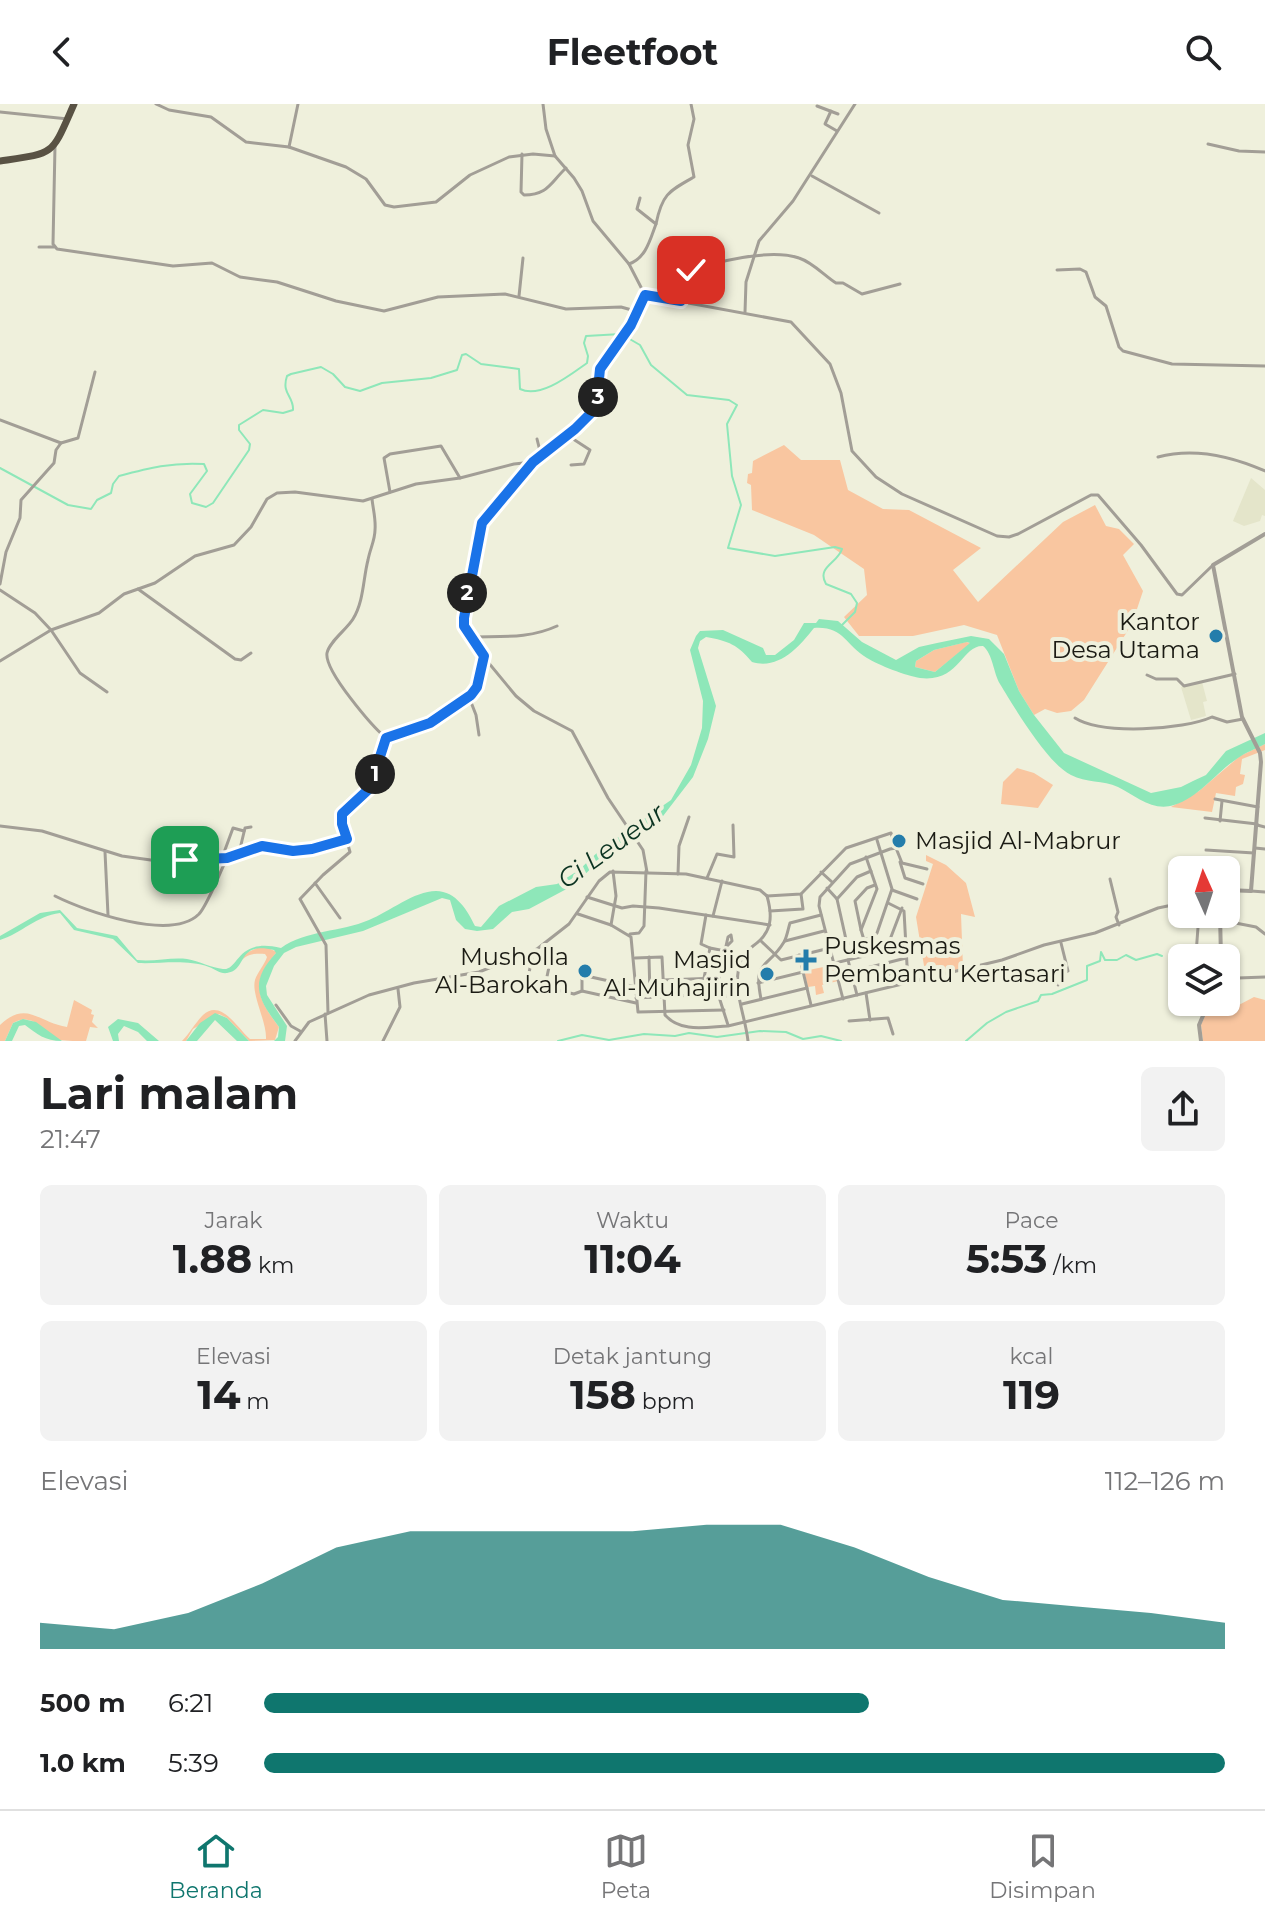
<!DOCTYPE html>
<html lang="id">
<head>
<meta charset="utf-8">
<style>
	:root { --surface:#fff; --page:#f2f2f2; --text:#202124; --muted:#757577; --line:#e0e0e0; --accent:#0f766e }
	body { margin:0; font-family:Montserrat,sans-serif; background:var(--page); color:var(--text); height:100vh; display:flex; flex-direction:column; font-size:30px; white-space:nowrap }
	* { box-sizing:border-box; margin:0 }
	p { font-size:26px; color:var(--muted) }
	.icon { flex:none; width:44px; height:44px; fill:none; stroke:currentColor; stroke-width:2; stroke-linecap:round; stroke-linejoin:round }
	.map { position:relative; height:937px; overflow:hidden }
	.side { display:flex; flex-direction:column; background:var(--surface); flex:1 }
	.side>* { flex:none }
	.needle { width:52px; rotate:357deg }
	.tools { position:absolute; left:1168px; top:752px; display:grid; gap:16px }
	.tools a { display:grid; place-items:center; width:72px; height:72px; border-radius:12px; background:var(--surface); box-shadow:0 2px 6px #0004; font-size:40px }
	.pin { position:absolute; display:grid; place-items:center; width:68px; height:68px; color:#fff; margin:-34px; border-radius:16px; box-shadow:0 4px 12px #0006 }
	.km { position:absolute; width:40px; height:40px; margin:-20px; border-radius:50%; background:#222; color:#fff; font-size:22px; line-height:40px; text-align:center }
	.round { display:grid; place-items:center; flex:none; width:84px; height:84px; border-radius:12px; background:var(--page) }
	.headline { display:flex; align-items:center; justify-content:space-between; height:136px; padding:0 40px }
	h1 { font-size:44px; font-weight:700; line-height:60px }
	.metrics { display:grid; grid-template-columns:repeat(3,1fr); gap:12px; height:136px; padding:8px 40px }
	.metrics div { display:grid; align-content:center; border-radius:12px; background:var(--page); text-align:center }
	.metrics b { font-size:40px; font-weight:700 }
	.metrics small { font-size:22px; font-weight:400 }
	.metrics p { font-size:22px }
	.chart { height:224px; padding:16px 40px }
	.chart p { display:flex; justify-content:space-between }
	.chart svg { width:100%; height:144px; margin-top:8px; fill:var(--accent); opacity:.7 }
	ul { padding:0 40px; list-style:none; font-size:26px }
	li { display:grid; grid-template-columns:128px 96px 1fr; align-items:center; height:60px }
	li i { height:20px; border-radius:10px; background:var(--accent) }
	header { display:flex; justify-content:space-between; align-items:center; height:104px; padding:0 40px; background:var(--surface); font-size:36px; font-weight:700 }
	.tabs { display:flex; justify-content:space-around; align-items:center; height:112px; border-top:2px solid var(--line); background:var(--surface); font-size:22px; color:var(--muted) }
	.tabs a { display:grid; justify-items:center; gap:4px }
	.tabs .active { color:var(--accent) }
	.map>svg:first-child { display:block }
	.built { fill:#e4e5ca }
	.green { fill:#f9c6a0 }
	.water { fill:#8ee7b9; fill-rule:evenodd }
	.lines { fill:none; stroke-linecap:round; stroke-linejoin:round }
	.stream { stroke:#8ee7b9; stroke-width:2 }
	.minor { stroke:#a29e96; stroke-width:3 }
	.tertiary { stroke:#a29e96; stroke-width:4 }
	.trunk { stroke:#595244; stroke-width:7 }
	.route-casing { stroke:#fff; stroke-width:16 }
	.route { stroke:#1a73e8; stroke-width:10 }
	.poi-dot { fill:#247dab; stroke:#eff0dc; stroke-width:3 }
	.labels { text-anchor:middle; stroke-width:8; stroke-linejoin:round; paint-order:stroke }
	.poi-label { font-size:24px; fill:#1b1b14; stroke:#eff0dc; text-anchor:end }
	.water-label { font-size:26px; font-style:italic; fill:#0b3321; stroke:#eff0dc }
</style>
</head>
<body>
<header><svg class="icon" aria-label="back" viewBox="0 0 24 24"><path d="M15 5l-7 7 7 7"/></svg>Fleetfoot<svg class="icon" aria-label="search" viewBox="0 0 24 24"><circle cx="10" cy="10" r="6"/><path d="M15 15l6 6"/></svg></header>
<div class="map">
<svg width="1265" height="937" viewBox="0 0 1265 937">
	<rect width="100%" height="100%" fill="#eff0dc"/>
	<g class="built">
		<path d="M1251,374L1265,386V412L1262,411L1260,417L1244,422L1233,417Z"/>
		<path d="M1202,578L1207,597L1203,598L1206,612L1191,616L1181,583Z"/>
	</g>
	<g class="green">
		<path d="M784,341L801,356H840L848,386L883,405L909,406L981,444L953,466L978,498L1063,418L1095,401L1106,422L1119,425L1134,440L1123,451L1143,487L1132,520L1084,596L1071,607L1057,609L1045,605L1034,611L1019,587L997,531L964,521L913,532H859L844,513L867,491L864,465L814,431L752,406L751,381L747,379L748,370L752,369L753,357Z"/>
		<path d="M966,538L971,539L935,568L915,563L916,557L934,546Z"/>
		<path d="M1265,640V646L1242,655L1240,670L1245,671L1243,680L1236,683L1235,692L1216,689L1212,708L1171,703L1199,687L1240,652Z"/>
		<path d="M1017,664L1034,669L1053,681L1038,704L1001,700L1003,678Z"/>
		<path d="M926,751L946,761L966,779L975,813L961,810L963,864L926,874L916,813L933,760L926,757Z"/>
		<path d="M257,844H268L277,848C250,878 257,894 279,923L275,936L249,937L227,914L219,910L193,925L186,937H182C190,929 195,919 203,911C221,894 238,925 250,935H266C267,918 251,890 255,876C257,869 265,860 267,853L265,850C256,849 247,850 241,857L246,849Z"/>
		<path d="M833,861L838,877L822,881L824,889L816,891L815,882L808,883L804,867Z"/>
		<path d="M1254,893L1265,896V937H1203L1201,921L1211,898L1235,903Z"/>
		<path d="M74,896L92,906L91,910L94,911L92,918L98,924L90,923L86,937C78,937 67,937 60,936C43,928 33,907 13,919L5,937H0V921C27,896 37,918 67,923Z"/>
	</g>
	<g class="water">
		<path d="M819,515L838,517L862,538L896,556L919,543L937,539L971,532L989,535L1004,550L1019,587L1034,611L1064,649L1151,689L1181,683L1193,677L1206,671L1226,647L1265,629V640C1256,645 1246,648 1238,654C1215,669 1200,693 1174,701C1153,708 1136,692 1118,683C1103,676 1086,679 1071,671C1048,660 1014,603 1000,580C993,568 993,550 983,542C962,541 959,579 920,574C907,572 878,561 867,554C845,541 844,522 814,524C799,543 779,566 752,558C738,541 729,537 706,533L700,537L698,544L716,602L708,635L693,673L660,716L611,745L574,781L529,805L512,808L493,825L477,827L465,825L456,816L450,796L442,794L363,827L296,843L284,849L274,862L266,882L267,891L287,922L285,937H274L278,933L279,923C257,894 249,878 276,849L274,846C236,837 248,866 227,869C220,870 215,865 209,863C186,855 161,860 138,859L113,835L74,826L60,809C36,812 22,829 0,836V832L40,809L60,806L77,824L117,832L137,856C154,858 171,853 187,855C199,857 212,864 223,865C239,867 236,833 281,844C306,826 341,828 369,816C389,808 414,787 436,787C456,787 468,807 475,822L481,823L499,802L536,783L557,780L579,766L602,744L671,696L691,661L702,624L703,597L690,546L696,532L700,527L723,526L763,544L766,551H775L794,536L804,519H816ZM967,538L970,539L935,568L915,563L916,557L934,546Z"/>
		<path d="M215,909L227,914L249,937H237L215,916L197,937H186L200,919Z"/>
		<path d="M23,915L36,918L62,937C45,937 37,930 25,921L19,922L12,937H5L13,919Z"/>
		<path d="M118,915L138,919L159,937H147L138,928L124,922L118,930L119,937H113L108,923Z"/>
	</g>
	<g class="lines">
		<g class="stream">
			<path d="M0,364L68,401L91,405L97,396L111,389L113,380L119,372C149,364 172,358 204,360L207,367L190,390L192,399L206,403L213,399L249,346L250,340L239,326V321L263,306L283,309L293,306C294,292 281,290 287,272L291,270L321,263L333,270L345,283L360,287L382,279L431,274L457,266L462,251L466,250L481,260L519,265L520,285C540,295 570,271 587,259L588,252L584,239L586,232L621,230L640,241L651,261L687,291L729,296L737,301L727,320L732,372L741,401L728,444L775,452L835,443L842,445C838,459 816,463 826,480L851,490L857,499L855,508L842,521"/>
			<path d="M558,937L582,931L609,936L644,930L675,932L689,929L717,933L760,927L786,928L803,935L821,932L841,937"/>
			<path d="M966,937L987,919L1006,908L1038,897L1041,891L1052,890L1087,876V862L1100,857L1101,848L1105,856H1117L1126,851L1136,856L1157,850L1162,852"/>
		</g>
		<g class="minor">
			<path d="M156,0L169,6L211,13L246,38L289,43L346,63L366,75L385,101L394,103L436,98L470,71L509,53L533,50L555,52L574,74L582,87L593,117L629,160L645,191L631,221L600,265L597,295L590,310L533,358L482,419L465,499L464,518L478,546L516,592L534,607L572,627L608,694L643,746L647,768"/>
			<path d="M543,0L546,25L555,52"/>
			<path d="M817,2L838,10"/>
			<path d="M831,7L825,20L837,27"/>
			<path d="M0,8L68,15"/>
			<path d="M1208,40L1239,47L1265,48"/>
			<path d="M55,42L53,140L57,145L173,162L212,159L240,173L277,178L336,197L384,207L438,193L505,190L566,205L621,203L639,208"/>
			<path d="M289,43L298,0"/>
			<path d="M522,50L521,88L524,91C548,91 550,79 566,64"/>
			<path d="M812,72L879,109"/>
			<path d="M656,120C662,90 669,87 694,73L688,41L694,15L691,0"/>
			<path d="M39,143H54"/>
			<path d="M629,160C646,154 650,136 656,120L637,105L640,94"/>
			<path d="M1057,166L1080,165L1086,168L1095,193L1106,202L1119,243L1123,247L1172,260L1265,262"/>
			<path d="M645,191L791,218L830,260L841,289L852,347L876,373L902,390L997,432L1009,433L1018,430L1091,391H1098L1141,441L1177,490L1182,491L1213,461"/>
			<path d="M519,192L523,154"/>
			<path d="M681,197L686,168C716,158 769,144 799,154C812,158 825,172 836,179H843L862,190L900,180"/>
			<path d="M745,208L746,178L759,137L793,97L855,0"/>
			<path d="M0,316L61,339L78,334L95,268"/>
			<path d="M567,331L590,346L584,360L571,361"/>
			<path d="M537,335L541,351"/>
			<path d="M1158,353C1195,343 1231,352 1265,367"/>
			<path d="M390,388L384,354L390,350L441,342L460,374"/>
			<path d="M372,395C373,405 376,415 375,426C375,436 370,445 368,456C363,475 364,497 353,515C347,525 329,538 327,549C324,567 373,623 386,634"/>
			<path d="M0,480L6,448L20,414L21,396L54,359L56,346L61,339"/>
			<path d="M138,485L235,555L241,556L251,549"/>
			<path d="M0,486L35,509L51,526L99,509L124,490L155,479L195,452L234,441L251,423L267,395L277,389L295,388L363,397L416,380L460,374L514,360L533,358"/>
			<path d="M471,533C501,532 529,535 557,522"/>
			<path d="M0,557L51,526L80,569L107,588"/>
			<path d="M1147,571L1156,575H1177L1184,582L1235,570"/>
			<path d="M469,593L476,611L479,631"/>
			<path d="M1075,614C1102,631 1183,626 1212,613L1227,618L1243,615"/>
			<path d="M1215,695L1258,703"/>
			<path d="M1205,714L1257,720"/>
			<path d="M1220,717L1222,697"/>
			<path d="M1257,721L1265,723"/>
			<path d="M0,722L42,727L122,752L165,758L227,754L262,742L282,746H305L347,735"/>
			<path d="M1255,744L1265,745"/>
			<path d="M1206,746L1254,749"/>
			<path d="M105,748L108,811"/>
			<path d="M239,749L245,724L251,723"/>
			<path d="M222,754L233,724L244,727"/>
			<path d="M900,758L905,774L923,780"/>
			<path d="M821,768L832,778"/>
			<path d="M678,770L679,742L689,713"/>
			<path d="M707,774L717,750L734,753L733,721"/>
			<path d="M1110,775L1118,808L1116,813L1119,821"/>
			<path d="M315,779L340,814"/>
			<path d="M827,784L837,795"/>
			<path d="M892,786L917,795"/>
			<path d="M1251,787L1265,788"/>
			<path d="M55,792C85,807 171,838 199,810C208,800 220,768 227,754"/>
			<path d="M767,792L801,790L846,744L891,729L895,742"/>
			<path d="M587,793L622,804L633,802L659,804L770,821"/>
			<path d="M888,799L904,807L908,879"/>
			<path d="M770,807L803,805L801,790"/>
			<path d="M578,810L611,821L631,833L638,908L724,906"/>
			<path d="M706,811L701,840L710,844"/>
			<path d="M713,812L722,777"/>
			<path d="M1220,816L1256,823L1265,830"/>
			<path d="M611,821L616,792L613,767"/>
			<path d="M861,826L855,797L867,784L875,781"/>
			<path d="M630,830L639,829L644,822L646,767"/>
			<path d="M864,836L861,826L877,785L866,753"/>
			<path d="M761,837L781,856L830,844"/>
			<path d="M785,837L824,827"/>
			<path d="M847,840L837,795L857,773L871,767"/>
			<path d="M725,844L732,837L731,831L728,833L718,879L719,893L728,921"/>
			<path d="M831,845L873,833L877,829L892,785L877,736"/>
			<path d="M886,846L902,804"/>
			<path d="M1196,850L1199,810"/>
			<path d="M799,851L811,901"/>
			<path d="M527,852L532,854L527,879L574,890L582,887L636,899"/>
			<path d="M1178,852H1220"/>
			<path d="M649,853L650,893"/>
			<path d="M635,854L662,853L665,911C681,929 706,923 728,922L1002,856L1044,841L1095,829L1158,804L1182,799"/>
			<path d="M848,856L857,891"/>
			<path d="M835,859L905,842"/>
			<path d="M851,868L906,854"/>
			<path d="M1226,872L1238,874L1265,873"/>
			<path d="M704,874L710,844L725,847"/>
			<path d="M663,876L719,874"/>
			<path d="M468,879L509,877L527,879"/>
			<path d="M758,879L803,868"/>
			<path d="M854,879L908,865"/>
			<path d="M1058,881L1056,873L1068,867L1061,839"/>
			<path d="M545,882L549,863"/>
			<path d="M582,887V871L636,883"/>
			<path d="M866,889L870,916"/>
			<path d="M636,894L715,890L738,894"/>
			<path d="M761,895C753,855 767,866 784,838C787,833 788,825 790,819L821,811"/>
			<path d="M843,895L819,802L820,793L850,760L890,745L896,744L902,759L927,765"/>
			<path d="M742,900L807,884"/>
			<path d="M276,901L291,922L300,927"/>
			<path d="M328,909L326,841L300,795L323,771L350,748L343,723L342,710L370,684L386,634L430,619L469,593L477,583L484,552"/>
			<path d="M325,910L327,937"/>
			<path d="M849,917L888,914L893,930"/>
			<path d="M295,937L309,918L369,891L414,879L479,868L537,845L569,820L599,777L610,768L686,770L760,786L767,792"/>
			<path d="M383,937L400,903L398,885"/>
			<path d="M748,937C745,909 731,884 741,856C743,849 748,846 753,842C772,829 773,813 767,792"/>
		</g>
		<g class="tertiary">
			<path d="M1226,786L1251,787L1261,658L1260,649L1242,613L1213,461L1265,430"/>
			<path d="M1220,810L1221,854"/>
			<path d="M1201,937L1199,921L1209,898"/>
		</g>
		<path class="trunk" d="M0,57C56,49 51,52 74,0"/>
	</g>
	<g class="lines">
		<g class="route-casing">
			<path id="route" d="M185,756L227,754L262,742L293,747L312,745L347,735L342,720V710L370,684L386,634L430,619L471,591L477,583L484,552L464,522V514L482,419L533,358L575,325L594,306L597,295L600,265L631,221L645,191L681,197L685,170L691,166"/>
		</g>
		<use href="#route" class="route"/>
	</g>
	<g class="poi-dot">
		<circle cx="1216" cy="532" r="8"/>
		<circle cx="899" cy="737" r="8"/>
		<path d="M802 844h8v8h8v8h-8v8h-8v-8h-8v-8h8z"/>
		<circle cx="585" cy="867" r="8"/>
		<circle cx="767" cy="870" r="8"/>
	</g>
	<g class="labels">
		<g class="poi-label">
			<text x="1200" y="526">Kantor<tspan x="1200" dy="28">Desa Utama</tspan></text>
			<text x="915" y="745" text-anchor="start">Masjid Al-Mabrur</text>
			<text x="824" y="850" text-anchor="start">Puskesmas<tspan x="824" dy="28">Pembantu Kertasari</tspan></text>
			<text x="569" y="861">Musholla<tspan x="569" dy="28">Al-Barokah</tspan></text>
			<text x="751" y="864">Masjid<tspan x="751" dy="28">Al-Muhajirin</tspan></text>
		</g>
		<g class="water-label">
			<text transform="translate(611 742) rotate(-36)" y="9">Ci Leueur</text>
		</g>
	</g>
</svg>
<div class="tools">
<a><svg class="needle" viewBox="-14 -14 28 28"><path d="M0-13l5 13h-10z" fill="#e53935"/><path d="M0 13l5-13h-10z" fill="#757577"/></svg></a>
<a><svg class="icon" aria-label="layers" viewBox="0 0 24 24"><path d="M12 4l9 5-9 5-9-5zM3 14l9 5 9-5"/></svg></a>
</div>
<div class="pin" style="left:185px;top:756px;background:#1e9e55"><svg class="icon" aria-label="arrive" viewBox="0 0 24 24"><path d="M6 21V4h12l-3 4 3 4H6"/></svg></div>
<div class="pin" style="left:691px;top:166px;background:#d93025"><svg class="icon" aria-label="check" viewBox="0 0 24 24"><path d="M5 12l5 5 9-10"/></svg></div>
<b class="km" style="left:375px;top:670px">1</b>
<b class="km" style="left:467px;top:489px">2</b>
<b class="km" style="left:598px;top:293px">3</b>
</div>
<section class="side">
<div class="headline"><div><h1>Lari malam</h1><p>21:47</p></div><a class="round"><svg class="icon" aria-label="share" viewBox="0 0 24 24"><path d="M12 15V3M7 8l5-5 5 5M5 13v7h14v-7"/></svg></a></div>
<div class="metrics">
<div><p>Jarak</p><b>1.88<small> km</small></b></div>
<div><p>Waktu</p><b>11:04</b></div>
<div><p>Pace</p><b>5:53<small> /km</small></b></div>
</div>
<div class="metrics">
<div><p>Elevasi</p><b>14<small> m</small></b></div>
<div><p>Detak jantung</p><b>158<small> bpm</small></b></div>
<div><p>kcal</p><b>119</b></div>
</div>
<div class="chart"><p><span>Elevasi</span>112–126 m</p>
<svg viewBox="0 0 160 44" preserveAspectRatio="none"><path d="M0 44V36L10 38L20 33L30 24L40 13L50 8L60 8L70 8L80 8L90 6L100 6L110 13L120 22L130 29L140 31L150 33L160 36V44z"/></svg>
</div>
<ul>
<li><b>500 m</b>6:21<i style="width:63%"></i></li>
<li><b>1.0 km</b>5:39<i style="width:100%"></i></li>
</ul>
</section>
<nav class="tabs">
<a class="active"><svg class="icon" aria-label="home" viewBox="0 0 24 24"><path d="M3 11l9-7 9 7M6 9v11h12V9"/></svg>Beranda</a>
<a><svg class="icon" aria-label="map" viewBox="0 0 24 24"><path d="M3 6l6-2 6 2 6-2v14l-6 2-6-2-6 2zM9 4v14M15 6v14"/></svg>Peta</a>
<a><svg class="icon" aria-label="saved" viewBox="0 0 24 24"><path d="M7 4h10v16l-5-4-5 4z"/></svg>Disimpan</a>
</nav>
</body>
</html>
